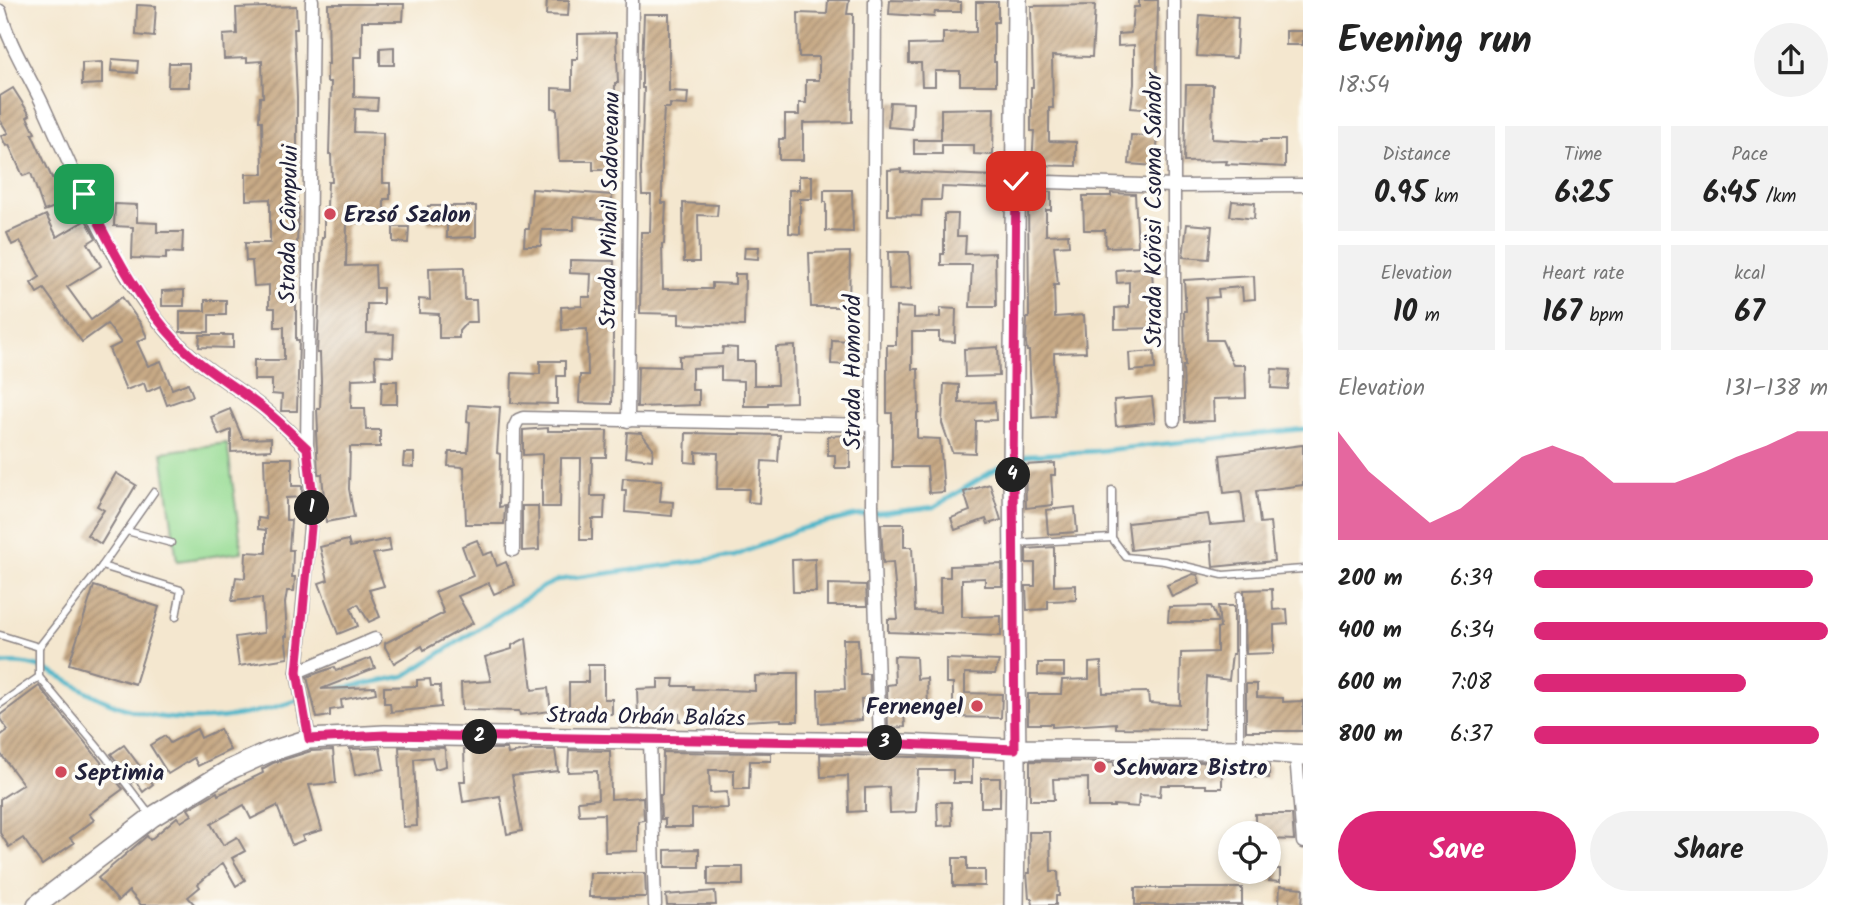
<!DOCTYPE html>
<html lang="en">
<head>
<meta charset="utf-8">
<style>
	:root { --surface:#fff; --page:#f2f2f2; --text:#222; --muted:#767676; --accent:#db2777 }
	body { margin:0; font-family:Kalam,sans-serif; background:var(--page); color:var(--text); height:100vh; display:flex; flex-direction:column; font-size:26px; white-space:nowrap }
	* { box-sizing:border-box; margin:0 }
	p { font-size:23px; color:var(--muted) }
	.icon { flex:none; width:38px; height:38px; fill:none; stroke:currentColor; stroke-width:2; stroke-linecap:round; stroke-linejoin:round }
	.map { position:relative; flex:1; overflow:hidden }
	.panel { display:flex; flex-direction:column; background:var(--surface); width:560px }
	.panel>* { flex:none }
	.tools { position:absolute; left:1218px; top:821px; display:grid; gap:14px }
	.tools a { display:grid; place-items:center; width:63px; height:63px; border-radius:50%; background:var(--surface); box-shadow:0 4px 10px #0003; font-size:35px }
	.pin { position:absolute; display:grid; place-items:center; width:60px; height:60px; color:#fff; margin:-30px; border-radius:14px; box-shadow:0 4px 10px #0006 }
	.km { position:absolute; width:35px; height:35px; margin:-18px; border-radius:50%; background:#222; color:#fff; font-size:19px; line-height:35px; text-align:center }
	.round { display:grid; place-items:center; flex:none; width:74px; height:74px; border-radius:37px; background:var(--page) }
	.head { display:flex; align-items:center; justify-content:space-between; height:119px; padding:0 35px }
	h1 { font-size:38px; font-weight:800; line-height:52px }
	.figures { display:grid; grid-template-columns:repeat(3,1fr); gap:10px; height:119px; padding:7px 35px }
	.figures div { display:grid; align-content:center; border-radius:0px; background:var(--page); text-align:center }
	.figures b { font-size:30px; font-weight:800 }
	.figures small { font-size:19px; font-weight:400 }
	.figures p { font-size:19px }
	.chart { height:196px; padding:14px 35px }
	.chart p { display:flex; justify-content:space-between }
	.chart svg { width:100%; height:126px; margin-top:7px; fill:var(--accent); opacity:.7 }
	.action { display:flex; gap:14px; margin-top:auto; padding:14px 35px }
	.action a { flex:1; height:80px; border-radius:42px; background:var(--accent); color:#fff; font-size:28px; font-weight:800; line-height:80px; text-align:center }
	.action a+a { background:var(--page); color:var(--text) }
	ul { padding:0 35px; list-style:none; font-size:23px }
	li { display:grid; grid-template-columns:112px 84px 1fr; align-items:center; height:52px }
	li i { height:18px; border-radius:9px; background:var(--accent) }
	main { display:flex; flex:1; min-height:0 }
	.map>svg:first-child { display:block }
	.park { fill:#98dc94; stroke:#5d7f68; stroke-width:2 }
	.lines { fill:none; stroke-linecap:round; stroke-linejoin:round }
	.stream { stroke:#4bb5c9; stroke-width:4.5 }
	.building { fill:url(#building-hatch) }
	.service-casing { stroke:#8b8485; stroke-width:9 }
	.minor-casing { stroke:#8b8485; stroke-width:15 }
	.secondary-casing { stroke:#8b8485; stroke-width:22 }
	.service { stroke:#fff; stroke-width:6 }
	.minor { stroke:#fff; stroke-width:12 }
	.secondary { stroke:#fff; stroke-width:19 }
	.route-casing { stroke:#fff; stroke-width:14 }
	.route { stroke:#db2777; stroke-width:9 }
	.poi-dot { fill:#d1495b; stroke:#fdfcf7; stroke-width:2.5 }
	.labels { text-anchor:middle; stroke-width:7; stroke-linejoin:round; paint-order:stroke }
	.street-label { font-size:23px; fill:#22223b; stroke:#fdfcf7 }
	.poi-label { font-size:23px; font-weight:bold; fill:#22223b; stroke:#fdfcf7; text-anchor:start }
</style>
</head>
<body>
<main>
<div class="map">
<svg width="1303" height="905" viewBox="0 0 1303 905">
	<defs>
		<pattern id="building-hatch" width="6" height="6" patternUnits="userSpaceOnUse" patternTransform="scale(1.75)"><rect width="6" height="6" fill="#c8aa86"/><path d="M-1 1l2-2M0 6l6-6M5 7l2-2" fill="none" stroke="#a28a6f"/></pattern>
	</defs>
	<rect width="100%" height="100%" fill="#fdfcf7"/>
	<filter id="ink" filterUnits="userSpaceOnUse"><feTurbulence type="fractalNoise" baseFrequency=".0143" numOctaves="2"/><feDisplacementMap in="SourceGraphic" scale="14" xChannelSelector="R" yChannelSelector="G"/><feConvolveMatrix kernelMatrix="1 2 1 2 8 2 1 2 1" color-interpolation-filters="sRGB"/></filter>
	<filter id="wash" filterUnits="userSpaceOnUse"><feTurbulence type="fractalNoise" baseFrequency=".00686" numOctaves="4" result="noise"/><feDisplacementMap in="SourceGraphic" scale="28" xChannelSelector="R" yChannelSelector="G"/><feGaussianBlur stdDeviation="1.57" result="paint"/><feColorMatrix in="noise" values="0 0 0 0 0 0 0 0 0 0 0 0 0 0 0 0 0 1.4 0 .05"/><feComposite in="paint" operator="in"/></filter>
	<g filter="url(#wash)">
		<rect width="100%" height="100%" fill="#f4e7cf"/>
		<path class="park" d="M227,443L242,552L177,561L162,452Z"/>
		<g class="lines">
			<g class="stream">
				<path d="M1019,459L1028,455L1097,451L1303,429"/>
				<path d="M0,664C44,659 62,680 99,698C171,733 244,720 316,694"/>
				<path d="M339,689L405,676L543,587L558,580L735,556L796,530L854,516L934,507L996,469L1008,464"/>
			</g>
		</g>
		<g id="blocks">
			<g class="building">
				<path d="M547,0H569L568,16L546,15Z"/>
				<path d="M828,0H849L847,14H853L852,122L803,123V160H779V139H785V115H799V103H806V80H819V57H799L798,13L827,14Z"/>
				<path d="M890,0L961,2V12H935L934,17L889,14Z"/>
				<path d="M1139,0H1158L1156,110L1131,108L1134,84V45L1118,46V34L1131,33L1134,7H1139Z"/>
				<path d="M976,2H998V22H994V62H996V85H960V71H935V86H922L921,63H909V45L943,44V33L976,32Z"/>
				<path d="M328,4H404L403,21H362V57H354V97L378,98L377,110L355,109L354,132L383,133V183H390V199H384V222L347,223L346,266L375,265L376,288H383V304H367V333L394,334L393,357L375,356L376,378L352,379L351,408H365L366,430H380V447H350L349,489L354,517L326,522L322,474H318L316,431H318L317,409H320L321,381L320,353H317L322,238H324V207H327L328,182H332L331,154H329L331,82H327V64H329Z"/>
				<path d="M137,5L156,6L154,37L136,35Z"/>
				<path d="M1095,5L1092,57L1052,56L1053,108H1049V141L1076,142V166L1032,165L1034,131H1031V87H1033L1031,6Z"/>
				<path d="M296,6L297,29H294L297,98V161H295L297,207H299L296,260V340H299L297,411H281L282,395L272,394V380H254V360H284V327H275V308H269V285L254,286L252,261H246L245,243H270V199L246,200V174H263L262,121H259L260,97H263L262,61L247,62V58L224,59L223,35L237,34L236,8Z"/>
				<path d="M644,14H669V91L688,92L687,105L670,104V108H664L662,142V203H666L664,244H662L663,289H712V283L735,284V274H745L744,326L679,324V314L640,313L641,232H650L651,195H642L641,170L644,88H642V66Z"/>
				<path d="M1200,15L1238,18L1236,58L1197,56Z"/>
				<rect x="1286" y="31" width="17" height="14"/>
				<path d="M616,33L618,83H615L614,170H593V161H559L557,109L552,108V88L572,89V59H578V34Z"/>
				<path d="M394,47V65H380V48Z"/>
				<path d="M112,59L138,61L137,73L111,71Z"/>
				<path d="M102,62V84L82,85V63Z"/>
				<path d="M169,63H189V87H168Z"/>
				<path d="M1186,85H1213L1212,139L1261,142V140H1285V167L1226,164L1227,161L1184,162Z"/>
				<path d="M13,88L30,115L27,117L35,133L32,134L52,178L53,177L63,204L44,211L31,173L23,176L9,145L6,146L1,136L8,133L0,120V96Z"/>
				<path d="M890,102L913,103L912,129L888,127Z"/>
				<path d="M994,108L993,155L974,154V145H942V154H914V140H941V109Z"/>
				<path d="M1131,135L1158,137L1155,166L1129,164Z"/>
				<path d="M901,169V172L994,176L993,189L942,187L941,200H922L921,216L888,215V170Z"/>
				<path d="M799,176H812V199H800V234L789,233V190H799Z"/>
				<path d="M532,189L612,195L611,220L574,216V230H542L541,246H524L525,229H529Z"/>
				<path d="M824,190H852L853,232L826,231V202H824Z"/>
				<path d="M1028,192H1051V210H1046V235L1068,234L1069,245L1054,246L1058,285H1054L1055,317L1084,315L1086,352L1054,353L1055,416L1032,418L1029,351H1027L1026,342L1027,318H1029Z"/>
				<path d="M1111,193L1135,194L1138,246L1106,247L1105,230H1084L1083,196H1111Z"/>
				<path d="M1232,201L1255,203L1254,219L1230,216Z"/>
				<path d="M683,203L718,205L717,216L698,215L699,262H684Z"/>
				<path d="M115,204L137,205V222L157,223V232H183L182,253L166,252V259L132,258L133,227L114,226Z"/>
				<path d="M428,206H476V237L447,238V224H428Z"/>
				<path d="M944,214H958L957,236H966L965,254L995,253L996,307H970L972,265H941V254H944Z"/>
				<path d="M46,215L57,237L86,220L96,238L88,243L101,266L67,287L91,320L122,297L141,324L147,337L137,342L148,366L161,361L172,389L188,383L193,396L167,405L160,386L147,392L144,383L126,390L109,349L121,343L107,324L82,342L44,289L37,293L31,283L40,277L20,241L12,245L7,233Z"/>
				<path d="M1187,224L1212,226L1209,259L1183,257Z"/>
				<path d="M393,227H409L408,243L393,242Z"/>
				<path d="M745,247H759L758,259L744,258Z"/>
				<path d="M850,252L849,307H811L809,253Z"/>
				<path d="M888,252H909L911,289L889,290Z"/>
				<path d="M570,260L614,261L612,404L579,403L580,375H588L587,329L562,330L561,307L582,306V297H590L591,274L570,273Z"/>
				<path d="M464,267L465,300H476L477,322H467L459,331V338H439V314L419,313V299L430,300L429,268Z"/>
				<path d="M1152,267L1153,291H1156L1157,328L1115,329V308L1129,307V282L1117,283L1116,270Z"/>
				<path d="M1254,276L1255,299L1243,300L1242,287L1218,289L1219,297L1206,298L1207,340H1222L1233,365H1245L1246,398L1213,399L1214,421L1185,422L1183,366H1185L1184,311H1186L1184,280Z"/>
				<path d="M184,290V306H162V291Z"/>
				<path d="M205,300H226V315H209V332H180V311H205Z"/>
				<path d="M896,307L914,308V318L940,317V308L956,309L955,342L939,341V332H912V369H918L919,412L917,413V438L940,439L944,492L929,493L927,467H892V413H887V345H896Z"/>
				<path d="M200,335H233V348L199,347Z"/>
				<path d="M832,340L851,341L849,365L831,364Z"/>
				<path d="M795,346L796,402L768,403V406H744V381L721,380V367L692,368V390H699V405L637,407L638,366L679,367V356L722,354L723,347L737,348V361H754V385H777L776,347Z"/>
				<path d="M998,347L999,376L965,377L964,349Z"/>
				<path d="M1154,351L1155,369L1130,371L1129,353Z"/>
				<path d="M540,361H565V376H557V404L511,403L512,373L540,374Z"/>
				<path d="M1272,369L1290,370L1288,389L1271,388Z"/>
				<path d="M382,381H397V404H381Z"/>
				<path d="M944,384L959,385V403L995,402L996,420L976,421L975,453L952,452L942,423Z"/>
				<path d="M1152,397L1155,422L1116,426L1114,400Z"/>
				<path d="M468,405L500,407L497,453L500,454L499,507L505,506L504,524H466L464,467L448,466L449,452H468L470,422L467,421Z"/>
				<path d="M230,409L243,439L271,438V450L231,452V430L219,435L211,417Z"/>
				<path d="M548,428V431H607L606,457H592L591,496H605L604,519H592V540H580L581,458H561L560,507H542V454L523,455V430Z"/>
				<path d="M627,432L641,433L653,448L652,460L625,457Z"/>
				<path d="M686,433L780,435L778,462L762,461L759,503L748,502L749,489H717L718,453L696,452V463L685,462Z"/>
				<path d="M850,435V468H835V455H828V436Z"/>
				<path d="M1303,445V485L1256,491L1260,523L1270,522L1274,561L1213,567L1211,541L1131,550L1128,523L1208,514L1210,525L1245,522L1241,491L1224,493L1220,455Z"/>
				<path d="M404,453H414V467L403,466Z"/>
				<path d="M264,458H292V486H302V497L286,498V520H291L289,550H293L292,577H295L294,591H287L285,603L287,636H285L288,658L239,666L235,637L264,633L262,598L232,601L236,577L245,578L246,552L266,553V530L258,529V518L266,519Z"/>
				<path d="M1055,463V475H1051L1053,505L1026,508L1025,465Z"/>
				<path d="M116,473L136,485L101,544L87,535L104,510L97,506Z"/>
				<path d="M623,478L662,480L660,501L673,502L672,516L625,512L626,490H622Z"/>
				<path d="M990,484L1001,520L988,524L986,519L955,530L951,518L970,511L964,492Z"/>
				<path d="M522,506H538L539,550L522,551Z"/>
				<path d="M1075,507L1077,532L1048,534L1046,510Z"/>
				<path d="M881,524H904V547H912L915,611L940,612V577H950V566L1002,564V586H985V578L962,579V617L1001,616V636L888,632V619H898L893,562L883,563Z"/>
				<path d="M389,539L391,551L373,554L384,586L369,590L380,617L369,622L358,604L351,608L358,626L338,634L319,583L328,580L320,547L348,540L350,547Z"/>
				<path d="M477,540L483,555L492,552L497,566L506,562L515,585L494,594L489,583L458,596L473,623L424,650L422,646L394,663L385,647V643L444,613L435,592L473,576L462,546Z"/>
				<path d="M1054,547V586L1076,585V600L1048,601V609L1027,610L1026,586H1035V563H1026V549Z"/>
				<path d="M815,559L816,592H793L792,560Z"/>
				<path d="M1193,574L1198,575L1200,584L1172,597L1167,585Z"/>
				<path d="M828,584L866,585L867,606H828Z"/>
				<path d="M94,586L159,607L135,684L69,664Z"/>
				<path d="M1272,589L1273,610L1287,609L1288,624L1274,625V653L1246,654L1244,590Z"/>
				<path d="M1211,606L1218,622H1168L1169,607Z"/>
				<path d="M1218,606H1234V654H1232L1229,680L1206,677L1204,729L1116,728V723L1052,727V724H1028V694H1061L1062,680L1089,679V663L1101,662L1103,693L1148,692L1149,703L1180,705L1181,653L1217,652V629L1220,628Z"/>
				<path d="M526,638L532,690L548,688L551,711L520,715L519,711L462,710L461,683L491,681L485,657L512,649V645Z"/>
				<path d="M843,639H858L860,674H869L870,698L861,699L862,720L819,723L818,690L845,689Z"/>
				<path d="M894,656L916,657L917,679L927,678L928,710L904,711L905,727L888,728L887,685L895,684Z"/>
				<path d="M371,658L375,668L321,689L375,687L376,693L341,700L342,708L330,710V716L317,718L307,677L334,667L336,671Z"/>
				<path d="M946,659L999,661L995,674L965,673V693L1002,694L1001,718L953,717V683H946Z"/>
				<path d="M1038,663H1064V676L1038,675Z"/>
				<path d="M588,665H604V699H612V714L569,713V682H588Z"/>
				<path d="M781,673H798V721H781V719L724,722V715H693V721H679V714H653V717L638,718L637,689L658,688V679H674L673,686H693V689L755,691V676L781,675Z"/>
				<path d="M430,679L431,686H440L441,707L391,712L390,703H384V687L417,686V680Z"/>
				<path d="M1246,684H1257V697L1283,698V702L1303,701V731H1246Z"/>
				<path d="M39,686L123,789L89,814L94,820L70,838L74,843L42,865L23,838L9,847L0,833V799L23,784L0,753V736L8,730L0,719V715Z"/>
				<path d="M197,729L201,738L220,729L230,750L198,766L194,758L168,774L150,745L165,736L170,743Z"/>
				<path d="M124,745L153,784L143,792L135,780L132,782L111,754Z"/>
				<path d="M399,747L444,748L445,751L446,766L435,769L432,757L414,759L417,826L403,827Z"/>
				<path d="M380,748L384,769L355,775L350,749Z"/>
				<path d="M464,749H507L508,754L531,750H555L558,771L512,776L522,831L507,834L500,796L463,802L460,781H465Z"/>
				<path d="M333,750L336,783L309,785L322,830L302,836L304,840L292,845L277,806L251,819L244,805L211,824L223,845L237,837L245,851L232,858L245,880L236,886L223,863L198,884L200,887L188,897L195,905H141L129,891L118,901L98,878L147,836L150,840L177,817L181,822L192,815L188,809L217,792L218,795L263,773L262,769L273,763L311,751Z"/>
				<path d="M569,750L610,751L611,799L643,797L644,820L638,821V851L605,852L604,814L579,815L578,801L598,799L597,771L568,772Z"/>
				<path d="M663,752L771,753V761H750L749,789H734V770H709L710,793L727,792L728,808L692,809V827H665V819H661L660,795H662Z"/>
				<path d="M820,754L972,759V783H953V770H918L916,812L890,813L889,787L865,788V811L849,812L848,776L821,777Z"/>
				<path d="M1030,761L1114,762V765L1144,769L1145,762H1239L1269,765V778L1252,777L1253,768H1222V788H1206V785H1161L1160,796L1139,795L1138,807L1114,805V807H1088V778L1053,779L1054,800H1030Z"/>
				<rect x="981" y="778" width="19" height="29"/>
				<path d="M937,802H951L952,825L938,826Z"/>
				<path d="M1255,814H1292L1294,840L1269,839V833H1255Z"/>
				<path d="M1029,832H1050L1051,871H1058L1059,896H1056V905H1033L1032,898H1029L1027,873H1030Z"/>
				<path d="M699,849V867H665V850Z"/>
				<path d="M953,858H967V870H985V886H953Z"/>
				<rect x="708" y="867" width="35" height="18"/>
				<path d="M1269,869H1280V882L1269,881Z"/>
				<path d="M590,873H645L646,897H589Z"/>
				<path d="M1280,886L1303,888L1302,905L1279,903Z"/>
				<rect x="1135" y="888" width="107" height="17"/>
				<path d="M715,891L716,905H667L666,895Z"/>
			</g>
		</g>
	</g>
	<g filter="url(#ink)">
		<use href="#blocks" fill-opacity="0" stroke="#8b8485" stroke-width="2"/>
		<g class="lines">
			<g class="service-casing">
				<g id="service">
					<path d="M1112,490V538L1126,557L1164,561L1223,575L1303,569"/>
					<path d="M127,531L171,543"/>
					<path d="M1015,543L1112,538"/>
					<path d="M102,566L181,590L176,617"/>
					<path d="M1240,595V747"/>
					<path d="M0,635L39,647"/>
					<path d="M0,704L39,677"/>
					<path d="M150,815L105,756L39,677V647L102,566L154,492"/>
				</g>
			</g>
			<g class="minor-casing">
				<g id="minor">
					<path d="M875,0L872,505L880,743"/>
					<path d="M0,11C9,44 27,72 42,103C78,182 117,281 178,343C202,368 232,384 259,405C276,418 291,433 307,448"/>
					<path d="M1016,181L1174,186L1303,185"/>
					<path d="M1174,420V0"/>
					<path d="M628,421L632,0"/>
					<path d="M513,550L514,428L518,420L523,418L873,425"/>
					<path d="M297,672L375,639"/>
					<path d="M309,739L297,672L311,517V489L307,448L312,0"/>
					<path d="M650,741L655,905"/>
					<path d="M1296,755L1303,842"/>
				</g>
			</g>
			<g class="secondary-casing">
				<g id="secondary">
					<path d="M37,905L152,817L229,770L269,752L309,739L385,735L880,743L1015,749L1240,750L1303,755"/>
					<path d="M1014,905L1016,763L1013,473L1017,0"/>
				</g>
			</g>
			<use href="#service" class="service"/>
			<use href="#minor" class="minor"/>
			<use href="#secondary" class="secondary"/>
		</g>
	</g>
	<g class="lines" filter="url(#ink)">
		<g class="route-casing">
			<path id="route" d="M84,194C111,246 137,300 178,343C202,368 232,384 259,405C276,418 291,433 307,448L312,489V517L297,672L309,739L385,735L880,743L1015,749L1013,473L1016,181"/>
		</g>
		<use href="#route" class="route"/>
	</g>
	<g class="poi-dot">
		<circle cx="330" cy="214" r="7"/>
		<circle cx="977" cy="706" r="7"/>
		<circle cx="1100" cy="767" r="7"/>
		<circle cx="61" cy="772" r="7"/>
	</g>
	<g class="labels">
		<g class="street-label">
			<text transform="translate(609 210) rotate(-89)" y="8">Strada Mihail Sadoveanu</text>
			<text transform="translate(1153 210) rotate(-90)" y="8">Strada Kőrösi Csoma Sándor</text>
			<text transform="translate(288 224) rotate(-89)" y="8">Strada Câmpului</text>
			<text transform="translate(852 372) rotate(-90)" y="8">Strada Homoród</text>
			<text transform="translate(646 716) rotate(1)" y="8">Strada Orbán Balázs</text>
		</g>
		<g class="poi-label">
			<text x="344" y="222">Erzsó Szalon</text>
			<text x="963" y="714" text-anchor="end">Fernengel</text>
			<text x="1114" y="775">Schwarz Bistro</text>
			<text x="75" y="780">Septimia</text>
		</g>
	</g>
</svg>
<div class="tools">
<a><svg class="icon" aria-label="locate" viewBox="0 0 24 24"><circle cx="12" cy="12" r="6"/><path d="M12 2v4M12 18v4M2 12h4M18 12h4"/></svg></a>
</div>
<div class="pin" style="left:84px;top:194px;background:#1e9e55"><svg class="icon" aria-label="arrive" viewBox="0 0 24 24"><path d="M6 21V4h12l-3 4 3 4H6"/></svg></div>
<div class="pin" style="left:1016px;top:181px;background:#d93025"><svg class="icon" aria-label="check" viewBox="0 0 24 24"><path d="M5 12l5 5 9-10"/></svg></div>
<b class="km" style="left:312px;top:508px">1</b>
<b class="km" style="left:480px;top:737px">2</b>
<b class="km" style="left:885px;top:743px">3</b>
<b class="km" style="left:1013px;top:475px">4</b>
</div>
<section class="panel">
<div class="head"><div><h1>Evening run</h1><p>18:54</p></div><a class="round"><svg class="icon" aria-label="share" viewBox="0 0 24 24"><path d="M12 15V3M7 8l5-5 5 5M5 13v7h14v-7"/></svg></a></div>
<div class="figures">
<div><p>Distance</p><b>0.95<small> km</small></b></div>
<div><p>Time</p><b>6:25</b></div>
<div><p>Pace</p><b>6:45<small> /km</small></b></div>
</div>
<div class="figures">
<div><p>Elevation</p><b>10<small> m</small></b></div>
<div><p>Heart rate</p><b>167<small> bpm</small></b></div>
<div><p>kcal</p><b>67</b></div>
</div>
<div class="chart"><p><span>Elevation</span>131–138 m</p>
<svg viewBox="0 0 160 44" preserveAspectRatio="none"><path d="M0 44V6L10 20L20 29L30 38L40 33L50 24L60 15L70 11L80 15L90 24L100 24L110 24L120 20L130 15L140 11L150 6L160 6V44z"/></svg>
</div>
<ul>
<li><b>200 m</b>6:39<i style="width:95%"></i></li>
<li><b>400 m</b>6:34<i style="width:100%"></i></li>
<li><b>600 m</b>7:08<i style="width:72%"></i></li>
<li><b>800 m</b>6:37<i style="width:97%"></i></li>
</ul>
<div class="action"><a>Save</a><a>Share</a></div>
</section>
</main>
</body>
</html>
